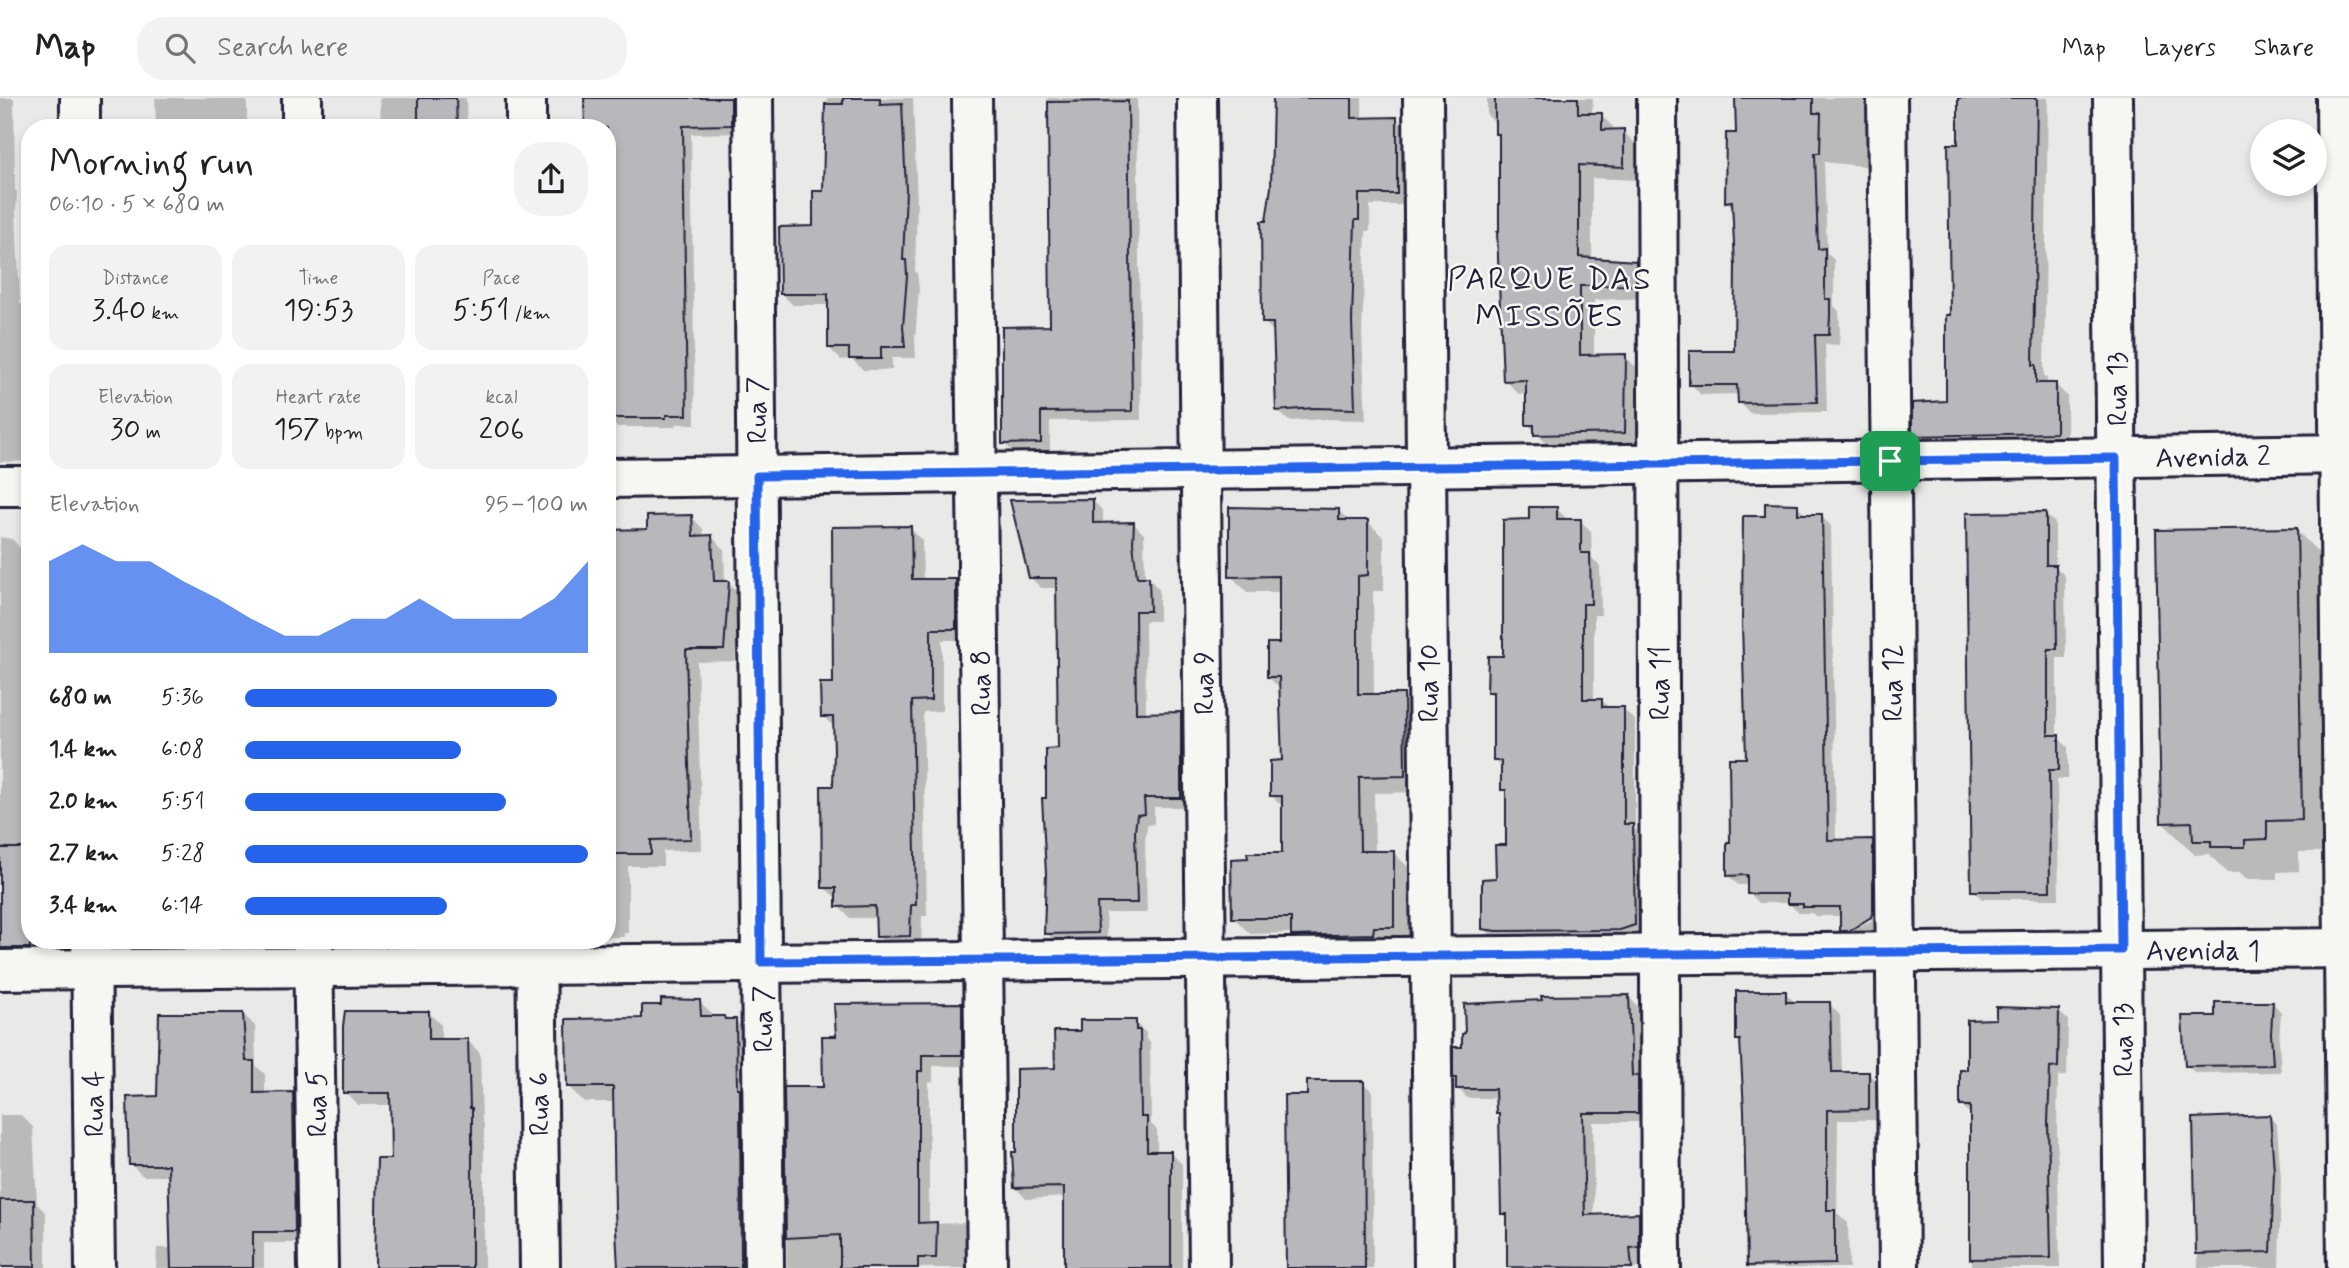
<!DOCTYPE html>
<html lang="en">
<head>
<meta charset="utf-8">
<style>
	:root { --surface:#fff; --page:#f2f2f2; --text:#202124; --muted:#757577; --line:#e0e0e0; --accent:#2563eb }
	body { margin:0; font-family:Mynerve,sans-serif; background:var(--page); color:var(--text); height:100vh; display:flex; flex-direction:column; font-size:26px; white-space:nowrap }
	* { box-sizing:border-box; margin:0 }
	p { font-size:23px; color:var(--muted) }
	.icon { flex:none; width:38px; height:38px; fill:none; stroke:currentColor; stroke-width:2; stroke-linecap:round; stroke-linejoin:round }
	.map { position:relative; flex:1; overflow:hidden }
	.side { position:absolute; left:21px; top:21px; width:595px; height:830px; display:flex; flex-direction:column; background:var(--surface); border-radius:28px; box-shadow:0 4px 10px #0003 }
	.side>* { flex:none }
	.buttons { position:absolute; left:2250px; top:21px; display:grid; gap:14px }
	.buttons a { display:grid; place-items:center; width:77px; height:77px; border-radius:50%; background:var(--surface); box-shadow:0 4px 10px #0003; font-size:35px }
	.pin { position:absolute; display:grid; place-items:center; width:60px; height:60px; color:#fff; margin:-30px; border-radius:14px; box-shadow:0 4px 10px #0006 }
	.round { display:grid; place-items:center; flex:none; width:74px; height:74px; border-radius:28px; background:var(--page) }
	.head { display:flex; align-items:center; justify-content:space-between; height:119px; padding:0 28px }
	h1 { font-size:38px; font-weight:600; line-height:52px }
	.figures { display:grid; grid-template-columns:repeat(3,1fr); gap:10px; height:119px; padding:7px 28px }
	.figures div { display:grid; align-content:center; border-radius:18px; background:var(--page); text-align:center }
	.figures b { font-size:30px; font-weight:600 }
	.figures small { font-size:19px; font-weight:400 }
	.figures p { font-size:19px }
	.chart { height:196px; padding:14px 28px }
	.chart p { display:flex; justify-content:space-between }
	.chart svg { width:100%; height:126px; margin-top:7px; fill:var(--accent); opacity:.7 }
	ul { padding:0 28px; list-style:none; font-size:23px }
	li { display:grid; grid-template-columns:112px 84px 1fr; align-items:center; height:52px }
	li i { height:18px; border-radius:9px; background:var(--accent) }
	header { display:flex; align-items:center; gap:42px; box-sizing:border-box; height:98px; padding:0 35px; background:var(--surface); border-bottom:2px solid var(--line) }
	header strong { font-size:33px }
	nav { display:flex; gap:38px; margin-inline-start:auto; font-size:24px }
	.search { width:490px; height:63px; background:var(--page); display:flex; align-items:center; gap:18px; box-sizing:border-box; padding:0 24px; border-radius:28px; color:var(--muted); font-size:26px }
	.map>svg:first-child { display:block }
	.shadow { fill:#0003; fill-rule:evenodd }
	.building { fill:#b8b8bc; stroke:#22223b; stroke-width:2 }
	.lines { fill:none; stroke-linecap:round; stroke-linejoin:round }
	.street-casing { stroke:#22223b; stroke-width:44 }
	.street { stroke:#f6f6f2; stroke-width:38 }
	.route-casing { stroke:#fff; stroke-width:14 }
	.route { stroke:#2563eb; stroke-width:9 }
	.labels { text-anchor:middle; stroke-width:5; stroke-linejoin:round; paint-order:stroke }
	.street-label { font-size:28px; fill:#22223b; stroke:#f6f6f2 }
	.quarter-label { font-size:32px; letter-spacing:2px; fill:#22223b; stroke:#f6f6f2 }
</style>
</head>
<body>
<header>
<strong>Map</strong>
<div class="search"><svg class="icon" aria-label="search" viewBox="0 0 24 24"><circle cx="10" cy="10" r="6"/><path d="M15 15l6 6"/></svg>Search here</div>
<nav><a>Map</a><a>Layers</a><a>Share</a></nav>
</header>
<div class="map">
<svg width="2349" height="1170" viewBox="0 0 2349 1170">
	<rect width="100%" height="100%" fill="#e9e9e7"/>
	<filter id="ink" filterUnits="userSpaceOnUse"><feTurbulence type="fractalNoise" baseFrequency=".0143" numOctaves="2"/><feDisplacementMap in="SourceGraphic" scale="14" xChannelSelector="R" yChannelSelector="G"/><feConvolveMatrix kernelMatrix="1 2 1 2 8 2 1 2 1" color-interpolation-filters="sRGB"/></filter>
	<g filter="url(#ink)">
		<g class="shadow">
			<path d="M0,0H14L15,92L17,94L16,113L20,206H30V363L0,364Z"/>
			<path d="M155,0H247V30H156Z"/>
			<path d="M380,0H466L467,30H381Z"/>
			<path d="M586,0H737L740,35L691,36L695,326H675V329H617L608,320L607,30L587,28Z"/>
			<path d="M827,0H913L917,105L915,173L917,175L919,191L915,242L916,260H892V272H863L852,261L841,262L829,250V207H793L781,195L815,130L825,95Z"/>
			<path d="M1047,0H1137L1141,322L1050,323V354L1014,355L1004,345L1052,229V139Z"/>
			<path d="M1271,0H1362V21H1396L1408,32V107H1370V133H1366L1362,236L1366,322L1326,321L1289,323L1277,312L1275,235L1264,224L1275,5Z"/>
			<path d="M1487,0H1593L1592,17H1601L1615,31L1623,33L1637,47V82L1592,80V162L1635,165L1649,179V200L1594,202V258H1625L1639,272L1638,349L1550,350L1528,326V296H1519L1505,282L1501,40L1497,35V27L1487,17Z"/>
			<path d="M1737,0H1869L1872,69L1824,64L1827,155L1834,162V208L1839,213L1840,230L1839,247L1825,246L1827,314L1750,315L1740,305L1739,296L1701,297L1691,286L1736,255L1735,111L1727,104L1738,37Z"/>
			<path d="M1959,0H2048L2044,277L2047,280V287H2056L2067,298V346L1925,348L1914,337L1947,305L1960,48Z"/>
			<path d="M1092,402L1103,413V426H1134L1144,436L1145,480H1148L1159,491V523H1145L1146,617L1181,616L1191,627V709H1154V726L1147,727L1145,745L1147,815H1106L1107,845H1057L1046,835L1048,702L1060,652L1058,490H1041L1030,479Z"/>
			<path d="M1797,408L1807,418H1821L1831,428L1836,743L1872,742L1882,752L1880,828L1859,842H1852L1842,832V818H1815L1812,815H1799L1788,805H1759L1749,795V787H1738L1728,777L1732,745L1748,661L1767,419ZM1870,819L1872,823L1849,835V831Z"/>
			<path d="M1556,410L1568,422H1580L1591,434L1592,460L1600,468L1601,517H1594V603H1602L1610,611H1623L1635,622V731L1643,739L1646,838L1496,842L1484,830L1508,749V696L1503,691L1502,670L1494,662V599L1489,593L1505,559L1530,422Z"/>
			<path d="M1339,413L1350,424H1368L1384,440V493H1373L1374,597H1403L1420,614L1421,694L1374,695L1375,755L1393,754L1410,771V844L1309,853L1293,835L1250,836L1234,820L1283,756V709L1272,698L1283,664L1281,591L1268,579L1281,547V494H1247L1231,478Z"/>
			<path d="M2045,416L2055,425V468L2065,478L2066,560H2057V639L2068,649V681H2057L2059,801H1982L1973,792Z"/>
			<path d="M692,419L703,431L704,439H712L724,451L725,485H728L740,496L735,563L697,564L702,752L663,753V768H628V835H624V839H607V707H612V637L607,632V504H611L649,433Z"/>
			<path d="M910,430L922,442L923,483H955L967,495L968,542H942V613L923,614L927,818H922L921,850H889L878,838L877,820H850L838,808V801L823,789L834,690L835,630L823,618L835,587Z"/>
			<path d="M2296,432L2329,465L2334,754H2299V773L2277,774V781H2246L2240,775H2227L2209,756L2195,757L2162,724Z"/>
			<path d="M0,439L12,441L26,456L30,570V842H78V863L0,871Z"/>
			<path d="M147,842H233V846L154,849Z"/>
			<path d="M346,842H524L522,853L359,855Z"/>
			<path d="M1785,895L1797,906H1829L1840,917L1842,975H1868L1880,987V1022H1838L1837,1115L1848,1125L1849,1170H1749L1742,945L1738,942Z"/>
			<path d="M1629,899L1638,909L1641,983L1647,989V1024H1593L1594,1118L1638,1117L1648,1127V1159H1639L1640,1170H1508L1509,1122L1502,1115L1501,1018L1498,1015L1497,1000H1467L1458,990L1464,951Z"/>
			<path d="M699,904L716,920L735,923L751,938L757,1170H619L615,1004H584L569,989L644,922Z"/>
			<path d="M2273,905L2281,914L2279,944L2281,974L2195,975L2187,967L2217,919Z"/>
			<path d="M961,907L972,918L973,968H933V984H929V1126L964,1125L975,1137L976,1170H787L786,991L825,990L837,940Z"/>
			<path d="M2058,913L2068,922L2067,978H2058L2057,1035L2060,1170H1972L1971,1017L1961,1007L1969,974L1998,923Z"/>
			<path d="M428,914L441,927V943L467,942L480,955L482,1023L484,1025V1170H374V1151L377,1150L393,1063L392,1007H358L345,994Z"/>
			<path d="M243,916L255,928L256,968L265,976V997L293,996L305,1008L306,1145H264V1170H156L157,1150H172L170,1078H143L131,1067L159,1000Z"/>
			<path d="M1135,924L1146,935V941L1150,945L1151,1026L1157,1032V1055H1171L1182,1066V1170H1048L1066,1169V1099L1026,1101L1015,1089L1018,1056L1057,971L1082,934Z"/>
			<path d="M1363,985L1372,993L1373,1170H1288L1309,998Z"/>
			<path d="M0,1017H21L33,1029L37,1106L46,1115V1170H0Z"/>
			<path d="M2269,1019L2277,1027L2281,1082L2279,1170H2198L2194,1022Z"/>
		</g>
		<g class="building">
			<path d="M418,0H456L457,30H418Z"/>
			<path d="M584,0H731V27L683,28L687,317H666V320H607V30L585,29Z"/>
			<path d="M843,0H880V6L902,5L906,92L903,162H906L907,178L903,229L905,249H881V261H849V250H828V196H780L779,129L813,128V93H823L825,6H843Z"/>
			<path d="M1273,0H1352V20L1397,19V96H1359V122H1355L1352,224L1355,311L1314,310L1276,313L1273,225H1262L1261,123H1266L1271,89Z"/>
			<path d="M1495,0H1578V15H1602V32L1624,31V69L1579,67V159L1636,163V187L1580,188V257L1626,256L1625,335L1534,337V327H1526V282L1503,283L1497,134H1499V36H1495Z"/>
			<path d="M1735,0H1813V15H1821L1820,55H1815L1818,151L1825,150V201H1830V218L1829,237H1815L1817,304L1738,305L1737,287H1689V253H1734L1735,168L1732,103L1725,104L1726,35H1736Z"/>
			<path d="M1958,0H2037L2033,267H2036V285H2056V335L1912,338V305L1946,303V217H1950L1948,46H1958Z"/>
			<path d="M1128,3L1132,313L1041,314V345L1002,346V229L1050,228L1048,4Z"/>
			<path d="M1093,401V425L1134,424L1133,445L1137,479H1149L1150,513H1135L1136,615L1181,614V700H1144L1145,716L1137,717L1135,733L1137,805H1097L1098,835L1044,836L1046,776L1042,700H1046V651L1058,650L1056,480H1029L1010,402Z"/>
			<path d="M1765,405L1798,406V416H1822L1828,742L1873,741V812L1871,819L1849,833H1840V809H1803V806H1787V796H1747V777L1727,778V744H1730L1729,660H1746L1742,526L1743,418H1765Z"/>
			<path d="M1229,409L1339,411V422H1368V477L1358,478V596H1404L1405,678L1359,679L1360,753H1394V829H1374L1373,836L1291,838V820H1232L1231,761L1248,760L1247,755H1282V698H1270V663L1282,662L1279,579H1267V545H1279V478L1229,479Z"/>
			<path d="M1529,409H1557V421H1581V455H1590L1591,506H1583V601H1602V609H1624V726H1633L1635,827L1620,832L1497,833L1482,831V781L1496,780L1495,747H1506V692H1501V663H1493V594H1487L1488,558H1503V422L1529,421Z"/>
			<path d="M2046,414V467H2056L2057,551H2048V637H2059V672H2049L2050,793H1971L1966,415Z"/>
			<path d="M692,417L693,438L712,437L714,483H729L724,552H686L691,741L651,742V756H607V706H611V620L609,588H607L608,432L647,431V418Z"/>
			<path d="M911,428L912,481H956V531H931V602L912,603L916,807H911L910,838L876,839L875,808L836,809V790H822L821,688H833L834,654L833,619H821L820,585H833L832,429Z"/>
			<path d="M2297,430L2302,722L2267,723V741L2245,742V749H2211V743H2193L2192,724L2161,725L2156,432Z"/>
			<rect x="0" y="750" width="30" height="100"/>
			<path d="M1736,893H1786V904H1830L1832,974H1869V1011L1827,1012V1112H1835V1166L1747,1168L1744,1012L1740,942H1736Z"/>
			<path d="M1629,897L1632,978L1638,977V1015H1583L1584,1084L1585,1117L1639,1115V1149L1630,1150L1632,1170L1507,1169V1116H1501L1499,1015H1496L1495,991H1456V980H1453V949H1462V936L1465,935L1464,906L1542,902L1541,898Z"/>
			<path d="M661,901L700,902L701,918H724L725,921H736L737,990H740L741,1170H618L615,1113L613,989H567L566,921L642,920V907H661Z"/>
			<path d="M2215,904H2273L2271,935L2273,967L2185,968L2182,918H2215Z"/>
			<path d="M962,905V957H922V973H918V1125L937,1124L936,1160H918V1170H840V1137L786,1140L784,989H823L822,938H836L834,906Z"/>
			<path d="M1996,909L2059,911L2058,969L2050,970L2048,1025L2051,1160L1970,1161V1008H1960V972H1967V922L1996,921Z"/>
			<path d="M345,913H429V941H468L470,1010H472V1170H375L377,1061H391L390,995H343V928Z"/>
			<path d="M159,915H243L246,963H254V995L293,994L295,1134H253V1170H171L168,1067H129L127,999L157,998Z"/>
			<path d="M1080,922H1136V932H1140L1141,1019H1147V1053H1171V1170H1064V1089L1014,1090L1012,1054H1016V971L1055,970L1054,933H1080Z"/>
			<path d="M1307,983H1364L1365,1170H1286L1284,997H1307Z"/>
			<path d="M2270,1017L2274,1073L2271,1154L2196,1156L2193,1020Z"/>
			<path d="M0,1102H34L35,1169H0Z"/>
		</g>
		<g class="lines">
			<g class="street-casing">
				<g id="street">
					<path d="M80,0V30"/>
					<path d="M302,0V30"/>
					<path d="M526,0V30"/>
					<path d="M753,0L764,1170"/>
					<path d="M972,0L987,1170"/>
					<path d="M1197,0L1209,1170"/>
					<path d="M1423,0C1427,390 1428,780 1434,1170"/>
					<path d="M1657,0L1661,1170"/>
					<path d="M1887,0L1899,1170"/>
					<path d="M2113,0L2124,1170"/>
					<path d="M2336,0L2347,1170"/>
					<path d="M607,380L2349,356"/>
					<path d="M0,388H30"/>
					<path d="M91,842L95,1170"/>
					<path d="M313,843L318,1170"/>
					<path d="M536,843L540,1170"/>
					<path d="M0,872L2349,850"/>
				</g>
			</g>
			<use href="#street" class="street"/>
		</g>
	</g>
	<g class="lines" filter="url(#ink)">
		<g class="route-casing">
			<path id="route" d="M2116,360L2121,852L761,864L757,378Z"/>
		</g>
		<use href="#route" class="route"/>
	</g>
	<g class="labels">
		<g class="street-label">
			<text transform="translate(2116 291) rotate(-91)" y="10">Rua 13</text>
			<text transform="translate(756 312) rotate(-91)" y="10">Rua 7</text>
			<text transform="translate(2213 358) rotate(-1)" y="10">Avenida 2</text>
			<text transform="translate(980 585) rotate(-91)" y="10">Rua 8</text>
			<text transform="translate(1203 585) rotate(-91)" y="10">Rua 9</text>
			<text transform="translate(1428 585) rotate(-90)" y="10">Rua 10</text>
			<text transform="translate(1659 585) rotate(-90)" y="10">Rua 11</text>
			<text transform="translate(1892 585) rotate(-90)" y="10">Rua 12</text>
			<text x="2203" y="862">Avenida 1</text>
			<text transform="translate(762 921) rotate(-91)" y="10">Rua 7</text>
			<text transform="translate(2122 942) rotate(-91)" y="10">Rua 13</text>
			<text transform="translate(93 1006) rotate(-91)" y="10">Rua 4</text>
			<text transform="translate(316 1006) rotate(-91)" y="10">Rua 5</text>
			<text transform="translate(538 1006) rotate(-91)" y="10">Rua 6</text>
		</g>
		<g class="quarter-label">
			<text x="1550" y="191">PARQUE DAS<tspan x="1550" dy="37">MISSÕES</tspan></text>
		</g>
	</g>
</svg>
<div class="buttons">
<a><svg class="icon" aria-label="layers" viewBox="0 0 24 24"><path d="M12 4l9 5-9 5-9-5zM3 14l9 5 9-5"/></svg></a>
</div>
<div class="pin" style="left:1890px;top:363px;background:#1e9e55"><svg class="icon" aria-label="arrive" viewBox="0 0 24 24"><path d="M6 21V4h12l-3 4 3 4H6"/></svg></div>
<section class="side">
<div class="head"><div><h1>Morning run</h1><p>06:10 · 5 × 680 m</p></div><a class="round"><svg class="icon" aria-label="share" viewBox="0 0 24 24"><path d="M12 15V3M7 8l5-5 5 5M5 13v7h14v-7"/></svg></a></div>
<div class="figures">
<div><p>Distance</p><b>3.40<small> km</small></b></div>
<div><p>Time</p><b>19:53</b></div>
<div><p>Pace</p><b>5:51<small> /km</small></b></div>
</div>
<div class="figures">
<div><p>Elevation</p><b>30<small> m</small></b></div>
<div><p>Heart rate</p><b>157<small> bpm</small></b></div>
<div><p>kcal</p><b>206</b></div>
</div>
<div class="chart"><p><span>Elevation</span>95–100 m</p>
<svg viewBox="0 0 160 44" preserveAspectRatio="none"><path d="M0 44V12L10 6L20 12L30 12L40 19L50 25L60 32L70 38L80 38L90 32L100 32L110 25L120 32L130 32L140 32L150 25L160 12V44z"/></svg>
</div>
<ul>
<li><b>680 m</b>5:36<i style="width:91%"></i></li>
<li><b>1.4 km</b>6:08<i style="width:63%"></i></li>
<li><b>2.0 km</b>5:51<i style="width:76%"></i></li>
<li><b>2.7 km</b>5:28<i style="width:100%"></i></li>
<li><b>3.4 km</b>6:14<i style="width:59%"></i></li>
</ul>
</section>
</div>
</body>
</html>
